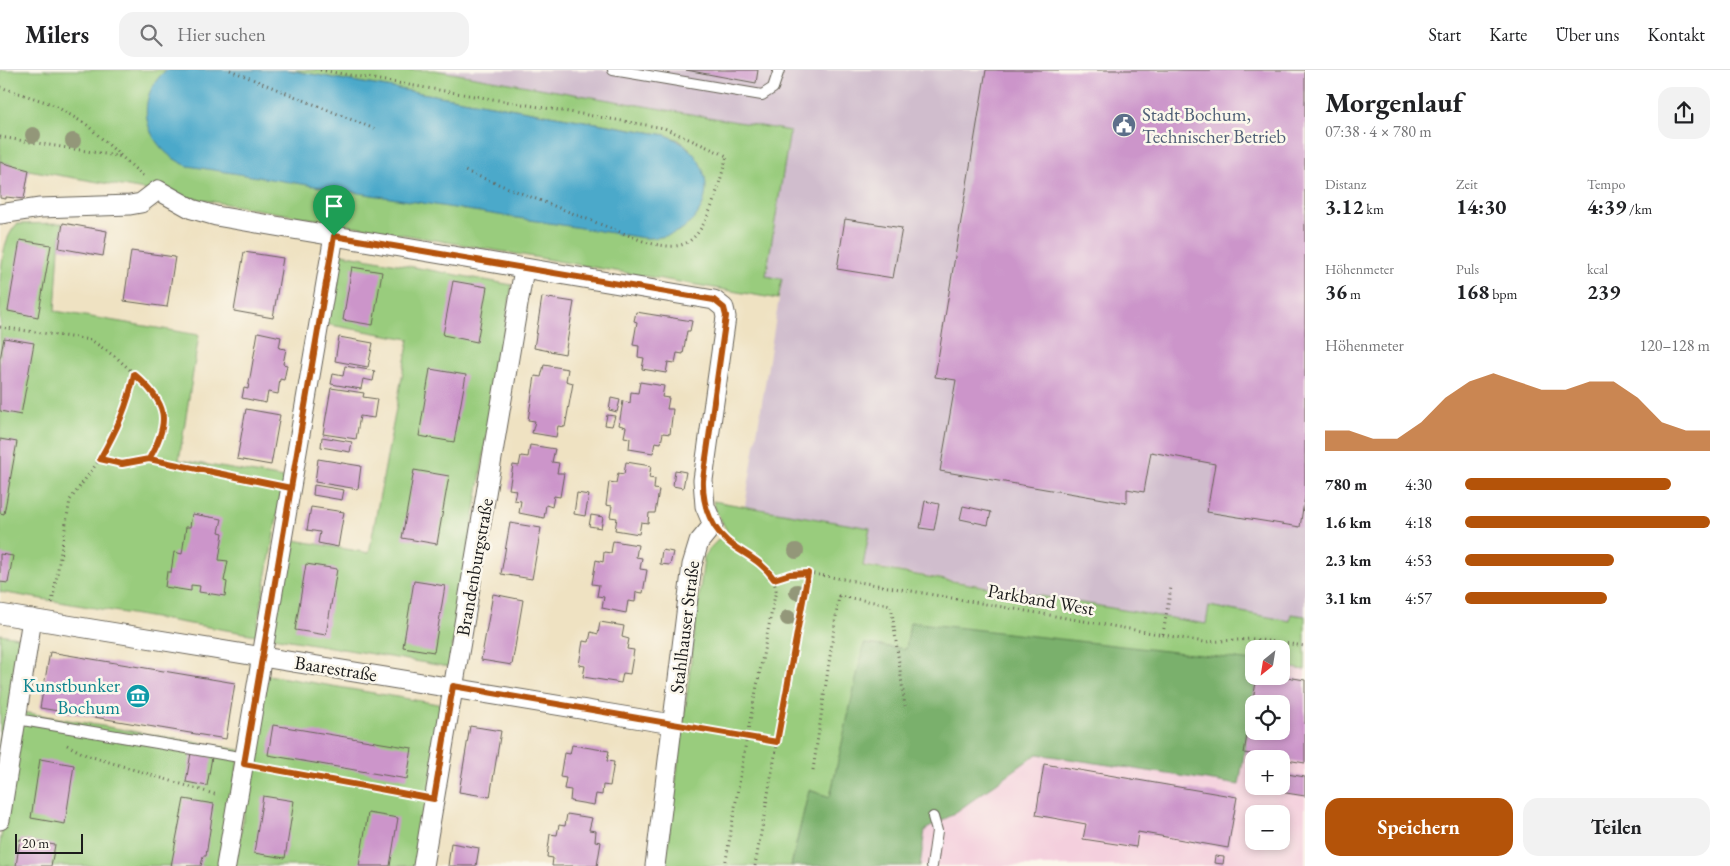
<!DOCTYPE html>
<html lang="de">
<head>
<meta charset="utf-8">
<style>
	:root { --surface:#fff; --page:#f2f2f2; --text:#202124; --muted:#757577; --line:#e0e0e0; --accent:#b45309 }
	body { margin:0; font-family:"EB Garamond",serif; background:var(--page); color:var(--text); height:100vh; display:flex; flex-direction:column; font-size:19px; white-space:nowrap }
	* { box-sizing:border-box; margin:0 }
	p { font-size:16px; color:var(--muted) }
	.icon { flex:none; width:28px; height:28px; fill:none; stroke:currentColor; stroke-width:2; stroke-linecap:round; stroke-linejoin:round }
	.map { position:relative; flex:1; overflow:hidden }
	.panel { display:flex; flex-direction:column; background:var(--surface); width:425px }
	.panel>* { flex:none }
	.needle { width:32px; rotate:210deg }
	.tools { position:absolute; left:1245px; top:570px; display:grid; gap:10px }
	.tools a { display:grid; place-items:center; width:45px; height:45px; border-radius:10px; background:var(--surface); box-shadow:0 2px 8px #0003; font-size:25px }
	.scale { position:absolute; left:15px; bottom:12px; width:68px; box-sizing:border-box; padding-left:5px; border:2px solid #1c1c1c; border-top:0; font-size:14px; line-height:18px; white-space:nowrap; color:#1c1c1c; -webkit-text-stroke:4px #fbf7ec; paint-order:stroke }
	.pin { position:absolute; display:grid; place-items:center; width:42px; height:42px; color:#fff; margin:-51px -21px; border-radius:50% 50% 50% 0; rotate:-45deg; box-shadow:0 0 5px #0007 }
	.pin .icon { rotate:45deg }
	.round { display:grid; place-items:center; flex:none; width:52px; height:52px; border-radius:15px; background:var(--page) }
	.overview { display:flex; align-items:center; justify-content:space-between; height:85px; padding:0 20px }
	h1 { font-size:28px; font-weight:700; line-height:38px }
	.stats { display:grid; grid-template-columns:repeat(3,1fr); gap:8px; height:85px; padding:5px 20px }
	.stats div { display:grid; align-content:center }
	.stats b { font-size:21px; font-weight:700 }
	.stats small { font-size:14px; font-weight:400 }
	.stats p { font-size:14px }
	.chart { height:140px; padding:10px 20px }
	.chart p { display:flex; justify-content:space-between }
	.chart svg { width:100%; height:90px; margin-top:5px; fill:var(--accent); opacity:.7 }
	.primary-button { display:flex; gap:10px; margin-top:auto; padding:10px 20px }
	.primary-button a { flex:1; height:58px; border-radius:15px; background:var(--accent); color:#fff; font-size:20px; font-weight:700; line-height:58px; text-align:center }
	.primary-button a+a { background:var(--page); color:var(--text) }
	ul { padding:0 20px; list-style:none; font-size:16px }
	li { display:grid; grid-template-columns:80px 60px 1fr; align-items:center; height:38px }
	li i { height:12px; border-radius:6px; background:var(--accent) }
	header { display:flex; align-items:center; gap:30px; box-sizing:border-box; height:70px; padding:0 25px; background:var(--surface); border-bottom:1px solid var(--line) }
	header strong { font-size:24px }
	nav { display:flex; gap:28px; margin-inline-start:auto; font-size:18px }
	.search { width:350px; height:45px; background:var(--page); display:flex; align-items:center; gap:12px; box-sizing:border-box; padding:0 18px; border-radius:15px; color:var(--muted); font-size:19px }
	main { display:flex; flex:1; min-height:0 }
	.map>svg:first-child { display:block }
	.built { fill:#f4cfdd; fill-rule:evenodd }
	.industrial { fill:#d0bdcd }
	.green { fill:#99cc7d; stroke:#5a744c }
	.forest { fill:#7ab06c; stroke:#4b6644 }
	.water { fill:#4ba9ca; stroke:#346273 }
	.building { fill:#cc95ca; fill-rule:evenodd }
	.lines { fill:none; stroke-linecap:round; stroke-linejoin:round }
	.service-casing { stroke:#666156; stroke-width:12 }
	.minor-casing { stroke:#666156; stroke-width:21 }
	.path { stroke:#666156; stroke-width:3; stroke-dasharray:1 4; stroke-linecap:butt }
	.service { stroke:#fff; stroke-width:10 }
	.minor { stroke:#fff; stroke-width:19 }
	.tree { fill:#939779 }
	.route-casing { stroke:#fff; stroke-width:10 }
	.route { stroke:#b45309; stroke-width:6 }
	.labels { text-anchor:middle; stroke-width:5; stroke-linejoin:round; paint-order:stroke }
	.service-label { font-size:19px; fill:#4e5e75; stroke:#fbf7ec; text-anchor:start }
	.street-label { font-size:19px; fill:#1c1c1c; stroke:#fbf7ec }
	.culture-label { font-size:19px; fill:#0d838f; stroke:#fbf7ec; text-anchor:end }
</style>
</head>
<body>
<header>
<strong>Milers</strong>
<div class="search"><svg class="icon" aria-label="search" viewBox="0 0 24 24"><circle cx="10" cy="10" r="6"/><path d="M15 15l6 6"/></svg>Hier suchen</div>
<nav><a>Start</a><a>Karte</a><a>Über uns</a><a>Kontakt</a></nav>
</header>
<main>
<div class="map">
<svg width="1305" height="796" viewBox="0 0 1305 796">
	<rect width="100%" height="100%" fill="#fbf7ec"/>
	<filter id="ink" filterUnits="userSpaceOnUse"><feTurbulence type="fractalNoise" baseFrequency=".02" numOctaves="2"/><feDisplacementMap in="SourceGraphic" scale="10" xChannelSelector="R" yChannelSelector="G"/><feConvolveMatrix kernelMatrix="1 2 1 2 8 2 1 2 1" color-interpolation-filters="sRGB"/></filter>
	<filter id="wash" filterUnits="userSpaceOnUse"><feTurbulence type="fractalNoise" baseFrequency=".0096" numOctaves="4" result="noise"/><feDisplacementMap in="SourceGraphic" scale="20" xChannelSelector="R" yChannelSelector="G"/><feGaussianBlur stdDeviation="1.12" result="paint"/><feColorMatrix in="noise" values="0 0 0 0 0 0 0 0 0 0 0 0 0 0 0 0 0 1.4 0 .05"/><feComposite in="paint" operator="in"/></filter>
	<g filter="url(#wash)">
		<rect width="100%" height="100%" fill="#efe2c2"/>
		<path class="built" d="M1281,595L1305,599V796H920L924,760L952,745L1037,683L1238,714L1257,606H1281ZM1254,634H1281V661H1254ZM1254,689H1281V716H1254ZM1254,744H1281V771H1254Z"/>
		<path class="industrial" d="M434,0H1305V546L1292,544L1290,551L1209,536L1207,554L863,495L870,458L745,436L782,210L766,207L790,61Z"/>
		<g class="green">
			<path d="M0,0H166L162,4L147,37L151,63L690,79L679,70L666,65L288,0H434L790,61L766,206L782,209L778,229L11,97V94L0,92Z"/>
			<path d="M63,153L59,178L55,241L199,265L179,390L284,408L256,565L0,522V209C3,188 3,169 17,154Z"/>
			<path d="M337,183L512,215L449,597L272,567L288,469L369,483L409,269L325,254Z"/>
			<path d="M713,431L870,458L863,496L1206,554L1209,536L1290,551L1291,544L1305,546V600L1281,596V579H1254V591L906,579L865,574L830,727L809,720L791,796H665L704,488L709,479L727,461L716,441Z"/>
			<path d="M0,564L23,568L0,708Z"/>
			<path d="M268,605L444,635L416,796H235Z"/>
			<path d="M22,642L240,680L221,796H0V773Z"/>
		</g>
		<path class="forest" d="M910,552L1254,591V606H1257L1239,715L1037,684L952,745L925,760L920,796H791L809,720L830,727L864,574L906,579Z"/>
		<path class="water" d="M166,0H288L666,65C730,90 713,171 644,168L188,96C147,80 130,32 166,0Z"/>
		<g id="blocks">
			<g class="building">
				<path d="M686,0H758L756,13Z"/>
				<path d="M986,0H1305V426L1300,457L1207,442L1215,394L1151,382L1144,422L1127,419V433L940,401L956,310L935,307Z"/>
				<path d="M0,92L29,100L24,129L6,127V129L0,128Z"/>
				<path d="M845,149L902,158L893,208L837,199Z"/>
				<path d="M63,153L107,161L103,186L59,178Z"/>
				<path d="M20,170L51,175L38,247L8,241Z"/>
				<path d="M131,181L175,187L167,237L124,231Z"/>
				<path d="M244,182L283,188L273,248L234,241Z"/>
				<path d="M352,197L382,202L373,255L343,250Z"/>
				<path d="M453,211L487,217L477,272L443,265Z"/>
				<path d="M542,227L574,232L565,284L534,278Z"/>
				<path d="M636,242L692,251L690,261H687L683,284L677,283L675,293L668,292L666,303L642,299L644,288L638,287L639,276L633,275L637,252L634,251Z"/>
				<path d="M258,262L281,267L279,278L286,279L283,294L287,295L284,310L280,309L278,324L268,322L266,333L242,328L244,318L248,319Z"/>
				<path d="M339,267L373,273L368,297L335,291Z"/>
				<path d="M4,268L34,273L21,345L0,341V289Z"/>
				<path d="M544,295L568,299L566,311L573,313L565,357L558,356L556,367L532,363L535,351L528,350L535,306L541,307Z"/>
				<path d="M345,296L375,301L373,311L363,309L361,319L331,314L333,304L343,306Z"/>
				<path d="M430,299L466,305L454,372L419,366Z"/>
				<path d="M640,312L664,316L662,327L669,328L667,339H673L670,364L663,363L661,373L655,372L653,383L629,379L630,368L624,367L626,357L619,355L623,331L630,333L631,322L638,323Z"/>
				<path d="M331,318L364,323L363,327L377,329L374,348L360,346L356,369L323,364Z"/>
				<path d="M611,328L620,330L617,342L609,340Z"/>
				<path d="M246,339L280,345L271,395L237,389Z"/>
				<path d="M607,345L615,346L612,356L605,355Z"/>
				<path d="M322,367L352,372L350,382L321,377Z"/>
				<path d="M0,369L17,372L4,444L0,443Z"/>
				<path d="M530,375L555,379L552,392L559,393L557,403H564L560,427L554,426L552,437L546,435L544,448L519,443L521,431L514,430L516,420L509,419L513,395L519,396L521,386L528,387Z"/>
				<path d="M318,389L361,396L358,419L315,412Z"/>
				<path d="M626,392L651,396L649,408L655,409L654,419L659,420L655,443H649L648,453L641,452L639,464L615,460L617,448L610,447L612,436L606,435L609,412L616,413L618,403L624,404Z"/>
				<path d="M414,400L449,406L437,474L402,468Z"/>
				<path d="M675,400L686,402L683,418L673,416Z"/>
				<path d="M314,415L344,420L342,430L313,425Z"/>
				<path d="M577,423L589,425L585,446L574,444Z"/>
				<path d="M925,431L939,434L934,460L920,458Z"/>
				<path d="M963,436L991,442L988,455L960,449Z"/>
				<path d="M311,437L344,442L338,477L318,473L320,462L307,460Z"/>
				<path d="M192,444L222,449L219,462L223,463L219,490L228,491L224,511L227,512L225,526L199,522L200,516L191,515V521L165,517L167,502H171L174,482L182,484L186,457H190Z"/>
				<path d="M591,445L603,447L601,458L589,456Z"/>
				<path d="M510,453L541,458L532,509L501,504Z"/>
				<path d="M613,471L638,475L636,487L642,488L640,499L647,500L643,523L636,522L635,532L628,531L626,543L602,538L604,527L597,526L599,515L592,514L596,490L603,492L604,482L611,483Z"/>
				<path d="M662,480L673,482L670,495L660,494Z"/>
				<path d="M0,484L13,486L8,513L0,512Z"/>
				<path d="M306,494L337,499L326,565L295,560Z"/>
				<path d="M414,511L445,516L434,582L403,577Z"/>
				<path d="M493,524L523,530L512,595L481,590Z"/>
				<path d="M600,552L624,556L622,567L629,569L627,579L634,580L630,604L623,603L621,613L583,607L585,596L579,595L583,571L589,572L591,562L598,564Z"/>
				<path d="M50,582L235,613L226,669L40,638Z"/>
				<path d="M1257,606H1281L1305,610V693L1244,683ZM1254,634H1281V661H1254Z"/>
				<path d="M273,655L412,678L407,709L268,685Z"/>
				<path d="M470,656L501,661L490,727L459,722Z"/>
				<path d="M572,675L609,681L607,691L614,692L610,716L603,715L602,725L596,724L594,735L570,731L571,720L564,719L566,708L560,707L564,683L570,684Z"/>
				<path d="M191,683L212,687L207,716L186,712Z"/>
				<path d="M40,689L74,695L65,754L31,748Z"/>
				<path d="M1044,694L1237,727L1228,778L1138,762L1136,777L1083,769L1086,754L1036,745Z"/>
				<path d="M1281,703L1305,707V726L1261,719V716H1281Z"/>
				<path d="M263,726L294,731L285,788L254,783Z"/>
				<path d="M184,729L214,734L206,786H203L201,796H171Z"/>
				<path d="M368,743L398,748L390,796H359Z"/>
				<path d="M567,744L592,748L589,760L596,761L595,771L601,772L597,796H552L553,788L547,787L550,764L557,765L559,755L565,756Z"/>
				<path d="M20,769L55,775L51,796H16Z"/>
				<path d="M451,773L479,778L476,796H448Z"/>
				<path d="M1215,786L1224,787L1223,794L1214,793Z"/>
			</g>
		</g>
	</g>
	<g filter="url(#ink)">
		<use href="#blocks" fill-opacity="0" stroke="#666156" stroke-width="1"/>
		<g class="lines">
			<g class="service-casing">
				<g id="service">
					<path d="M613,0L762,25L773,18L779,0"/>
					<path d="M17,649L245,688"/>
					<path d="M932,796L937,761L933,747"/>
				</g>
			</g>
			<g class="minor-casing">
				<g id="minor">
					<path d="M0,144L40,138L130,135L141,133L158,120L192,139L216,146L714,230L724,238L726,247L703,410L705,436L713,455L699,472L692,495L655,796"/>
					<path d="M0,544L672,654"/>
					<path d="M0,750L32,549"/>
					<path d="M226,796L334,166"/>
					<path d="M423,796L524,199"/>
				</g>
			</g>
			<g class="path">
				<path d="M230,0L377,60"/>
				<path d="M320,0L664,58L727,86C720,109 709,162 686,173C674,179 661,175 648,173L465,101"/>
				<path d="M0,17L52,34L87,55L143,106"/>
				<path d="M0,67L123,87"/>
				<path d="M0,257L91,270L117,288L152,320L160,335L163,352L159,371L149,389L270,414"/>
				<path d="M100,389L122,393L149,389"/>
				<path d="M774,509L790,504L808,503L1204,572L1253,569L1305,576"/>
				<path d="M52,533L70,430L100,389L119,354L129,329L134,304"/>
				<path d="M1163,564L1171,517"/>
				<path d="M692,657L777,672"/>
				<path d="M67,675L86,685L217,725"/>
				<path d="M263,698L414,725"/>
				<path d="M813,700L839,526L891,535L905,636"/>
				<path d="M725,796L747,666L776,520C771,493 745,486 726,470"/>
				<path d="M755,796L808,503"/>
			</g>
			<use href="#service" class="service"/>
			<use href="#minor" class="minor"/>
		</g>
		<g class="tree">
			<circle cx="33" cy="65" r="8"/>
			<circle cx="73" cy="71" r="8"/>
			<circle cx="796" cy="481" r="8"/>
			<circle cx="797" cy="522" r="8"/>
			<circle cx="788" cy="548" r="8"/>
		</g>
	</g>
	<g class="lines" filter="url(#ink)">
		<g class="route-casing">
			<path id="route" d="M334,166L291,418L149,389L122,394L100,389C116,361 128,336 134,304C168,333 171,351 149,389L291,418L244,694L434,729L453,616L777,672L808,503L790,504L774,509C763,493 750,487 735,477C712,462 702,436 703,410L726,246L724,238L714,230L334,166"/>
		</g>
		<use href="#route" class="route"/>
	</g>
	<defs>
		<g id="civic-disc" transform="scale(1.25)"><circle r="9.5" fill="#5c6f8a" stroke="#fbf7ec"/><path d="M-.6-6.5H3V-4.5H.6V-3L4-1V1h2V6H-6V1h2V-1L-.6-3ZM-1.2 2.5V6h2.4V2.5Z" fill="#fff"/></g>
		<g id="museum-disc" transform="scale(1.25)"><circle r="9.5" fill="#0f9aa8" stroke="#fbf7ec"/><path d="M0-6L6-3V-2H-6V-3ZM-5-1h2V3h-2ZM-1-1h2V3h-2ZM3-1h2V3H3ZM-6 4H6V6H-6Z" fill="#fff"/></g>
	</defs>
	<g fill-rule="evenodd">
		<use href="#civic-disc" x="1124" y="55"/>
		<use href="#museum-disc" x="138" y="626"/>
	</g>
	<g class="labels">
		<g class="service-label">
			<text x="1142" y="51">Stadt Bochum,<tspan x="1142" dy="22">Technischer Betrieb</tspan></text>
		</g>
		<g class="street-label">
			<text transform="translate(474 497) rotate(-80)" y="7">Brandenburgstraße</text>
			<text transform="translate(1041 529) rotate(10)" y="7">Parkband West</text>
			<text transform="translate(684 557) rotate(-83)" y="7">Stahlhauser Straße</text>
			<text transform="translate(336 598) rotate(9)" y="7">Baarestraße</text>
		</g>
		<g class="culture-label">
			<text x="120" y="622">Kunstbunker<tspan x="120" dy="22">Bochum</tspan></text>
		</g>
	</g>
</svg>
<div class="tools">
<a><svg class="needle" viewBox="-14 -14 28 28"><path d="M0-13l5 13h-10z" fill="#e53935"/><path d="M0 13l5-13h-10z" fill="#757577"/></svg></a>
<a><svg class="icon" aria-label="locate" viewBox="0 0 24 24"><circle cx="12" cy="12" r="6"/><path d="M12 2v4M12 18v4M2 12h4M18 12h4"/></svg></a>
<a>+</a>
<a>−</a>
</div>
<div class="scale">20 m</div>
<div class="pin" style="left:334px;top:166px;background:#1e9e55"><svg class="icon" aria-label="arrive" viewBox="0 0 24 24"><path d="M6 21V4h12l-3 4 3 4H6"/></svg></div>
</div>
<section class="panel">
<div class="overview"><div><h1>Morgenlauf</h1><p>07:38 · 4 × 780 m</p></div><a class="round"><svg class="icon" aria-label="share" viewBox="0 0 24 24"><path d="M12 15V3M7 8l5-5 5 5M5 13v7h14v-7"/></svg></a></div>
<div class="stats">
<div><p>Distanz</p><b>3.12<small> km</small></b></div>
<div><p>Zeit</p><b>14:30</b></div>
<div><p>Tempo</p><b>4:39<small> /km</small></b></div>
</div>
<div class="stats">
<div><p>Höhenmeter</p><b>36<small> m</small></b></div>
<div><p>Puls</p><b>168<small> bpm</small></b></div>
<div><p>kcal</p><b>239</b></div>
</div>
<div class="chart"><p><span>Höhenmeter</span>120–128 m</p>
<svg viewBox="0 0 160 44" preserveAspectRatio="none"><path d="M0 44V34L10 34L20 38L30 38L40 30L50 18L60 10L70 6L80 10L90 14L100 14L110 10L120 10L130 18L140 30L150 34L160 34V44z"/></svg>
</div>
<ul>
<li><b>780 m</b>4:30<i style="width:84%"></i></li>
<li><b>1.6 km</b>4:18<i style="width:100%"></i></li>
<li><b>2.3 km</b>4:53<i style="width:61%"></i></li>
<li><b>3.1 km</b>4:57<i style="width:58%"></i></li>
</ul>
<div class="primary-button"><a>Speichern</a><a>Teilen</a></div>
</section>
</main>
</body>
</html>
